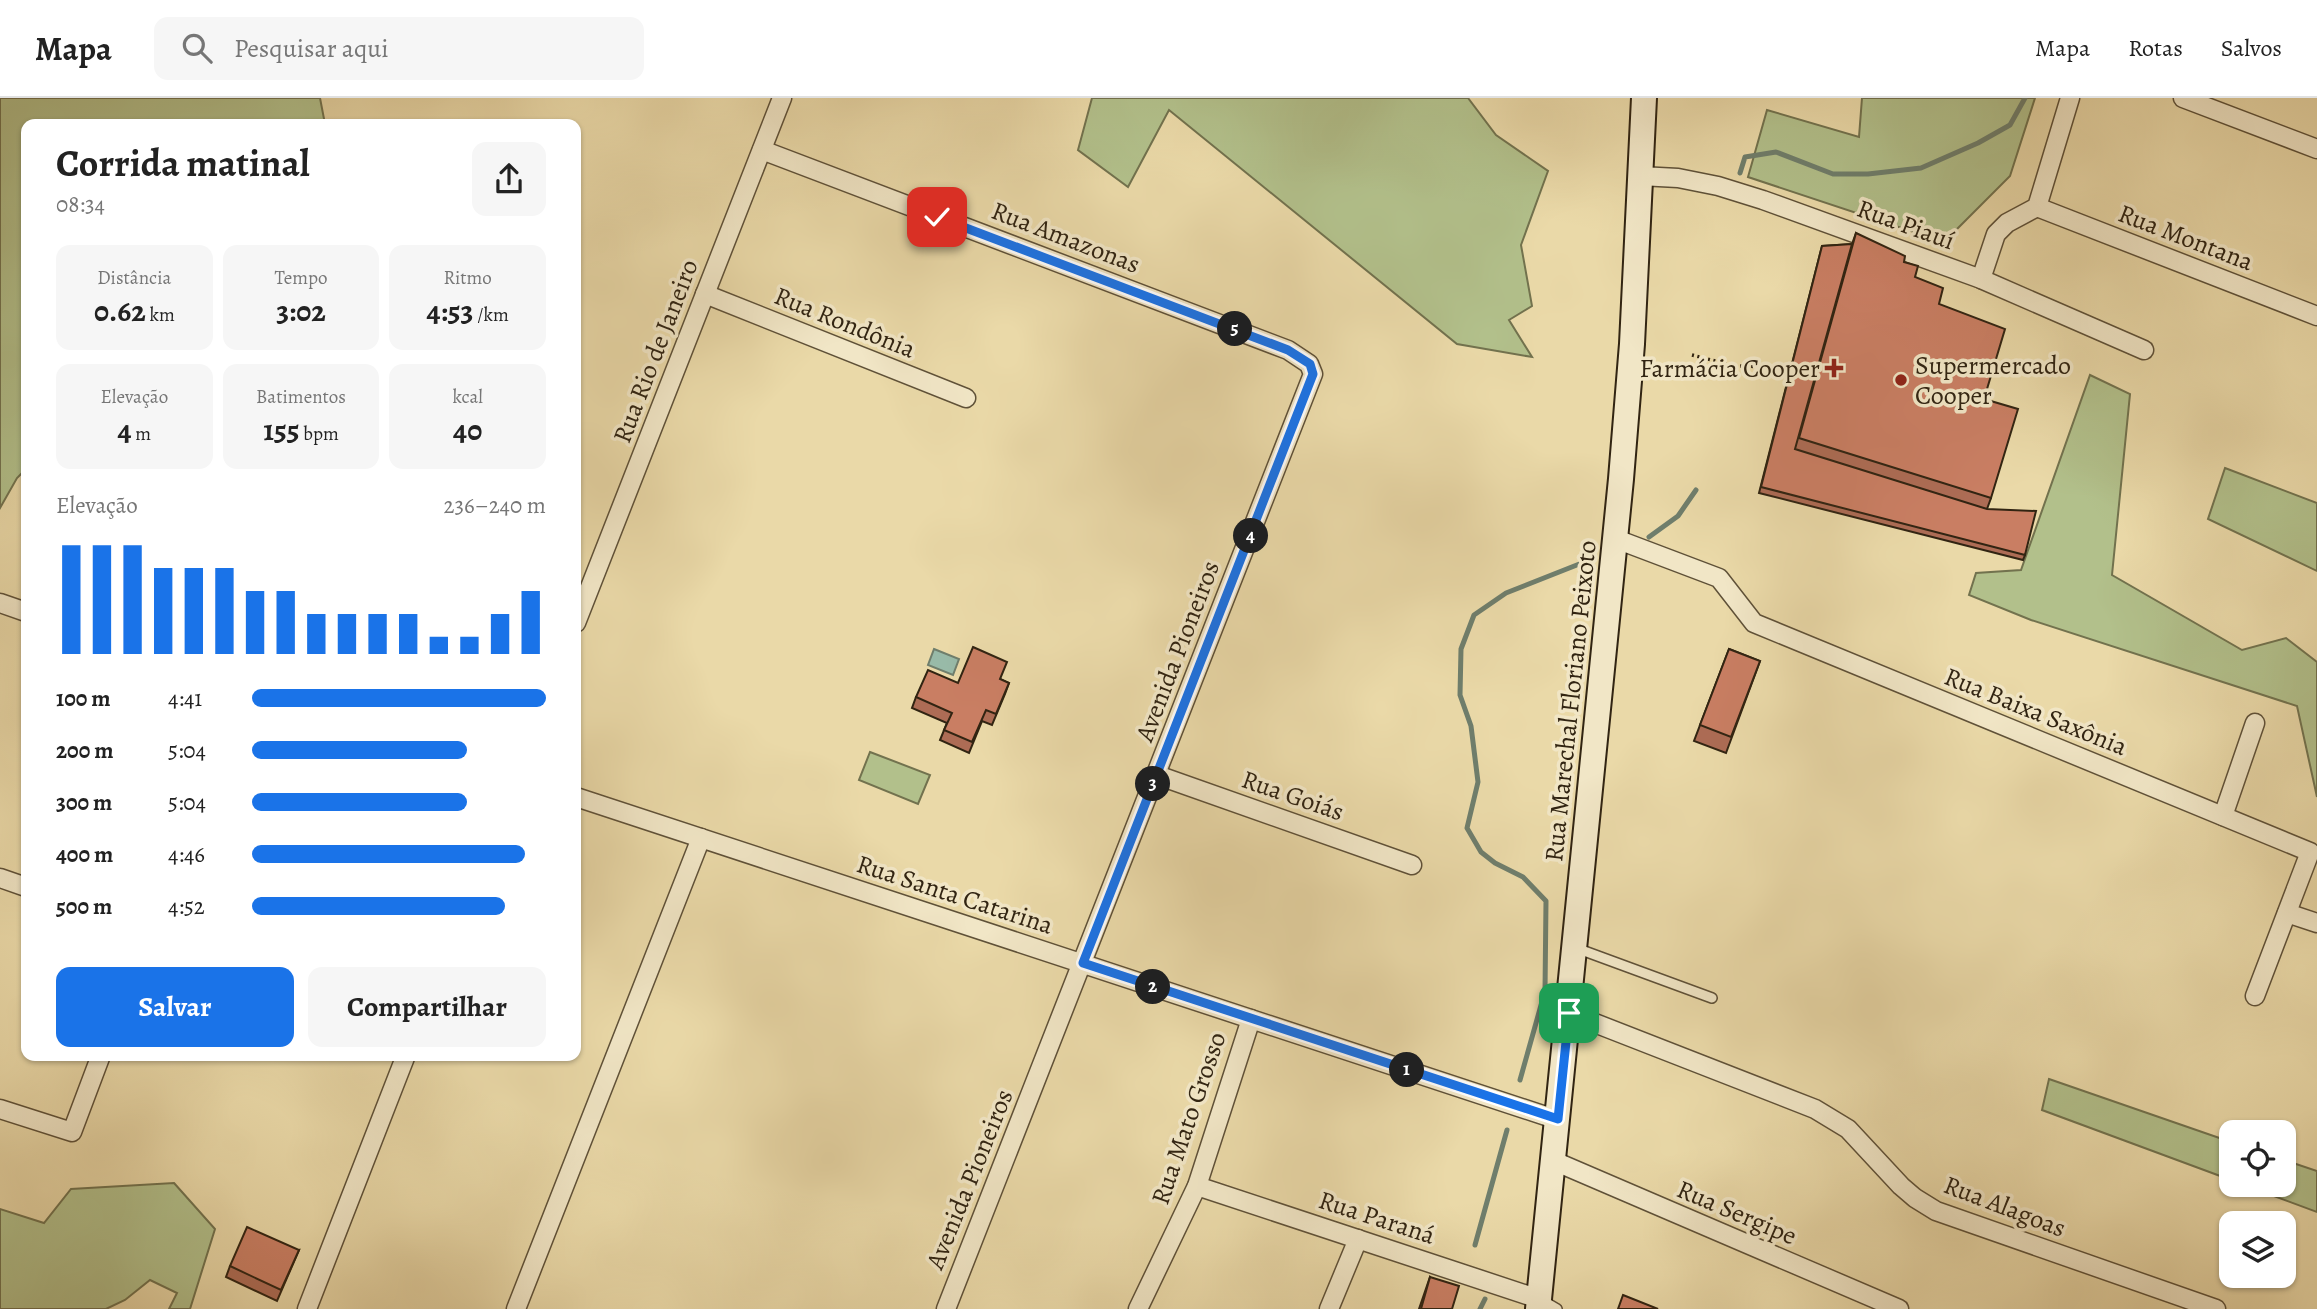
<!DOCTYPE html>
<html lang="pt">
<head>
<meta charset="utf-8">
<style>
	:root { --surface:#fff; --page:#f6f6f6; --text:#222; --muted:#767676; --line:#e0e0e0; --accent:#1a73e8 }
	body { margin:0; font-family:Alegreya,serif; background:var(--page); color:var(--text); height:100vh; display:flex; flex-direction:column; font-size:26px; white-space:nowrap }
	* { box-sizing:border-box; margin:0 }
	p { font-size:23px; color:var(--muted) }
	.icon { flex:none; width:38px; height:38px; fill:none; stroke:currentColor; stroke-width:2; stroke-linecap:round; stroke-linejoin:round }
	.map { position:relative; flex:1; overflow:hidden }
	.panel { position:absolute; left:21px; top:21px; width:560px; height:942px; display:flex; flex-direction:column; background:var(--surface); border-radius:14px; box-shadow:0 2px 5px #0004 }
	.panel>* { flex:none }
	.fabs { position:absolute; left:2219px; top:1022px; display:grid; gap:14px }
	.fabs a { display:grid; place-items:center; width:77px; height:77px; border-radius:14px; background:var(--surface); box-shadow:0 2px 5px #0004; font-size:35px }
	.pin { position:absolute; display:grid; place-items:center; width:60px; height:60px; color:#fff; margin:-30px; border-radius:14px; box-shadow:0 4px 10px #0006 }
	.km { position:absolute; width:35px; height:35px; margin:-18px; border-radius:50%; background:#222; color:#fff; font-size:19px; line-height:35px; text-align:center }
	.round { display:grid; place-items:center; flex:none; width:74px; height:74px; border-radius:14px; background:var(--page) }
	.summary { display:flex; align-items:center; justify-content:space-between; height:119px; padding:0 35px }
	h1 { font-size:38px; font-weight:700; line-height:52px }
	.metrics { display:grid; grid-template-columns:repeat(3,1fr); gap:10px; height:119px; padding:7px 35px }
	.metrics div { display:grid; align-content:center; border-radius:14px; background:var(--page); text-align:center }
	.metrics b { font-size:30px; font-weight:700 }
	.metrics small { font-size:19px; font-weight:400 }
	.metrics p { font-size:19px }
	.chart { height:196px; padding:14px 35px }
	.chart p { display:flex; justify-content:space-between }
	.chart svg { width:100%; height:126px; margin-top:7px; stroke:var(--accent); stroke-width:6 }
	.button { display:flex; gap:14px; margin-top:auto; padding:14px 35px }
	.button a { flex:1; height:80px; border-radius:14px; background:var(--accent); color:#fff; font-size:28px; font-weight:700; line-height:80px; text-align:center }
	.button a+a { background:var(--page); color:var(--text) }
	ul { padding:0 35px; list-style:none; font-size:23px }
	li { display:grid; grid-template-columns:112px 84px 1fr; align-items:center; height:52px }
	li i { height:18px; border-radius:9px; background:var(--accent) }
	header { display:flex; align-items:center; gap:42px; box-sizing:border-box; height:98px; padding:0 35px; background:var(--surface); border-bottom:2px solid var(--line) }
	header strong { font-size:33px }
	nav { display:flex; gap:38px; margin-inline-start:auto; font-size:24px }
	.search { width:490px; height:63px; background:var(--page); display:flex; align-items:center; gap:18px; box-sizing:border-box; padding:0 24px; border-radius:14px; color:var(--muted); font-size:26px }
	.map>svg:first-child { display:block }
	.green { fill:#b2c08b; stroke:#72724e; stroke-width:2 }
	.water { fill:#98baa8; stroke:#6f7e6c; stroke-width:2 }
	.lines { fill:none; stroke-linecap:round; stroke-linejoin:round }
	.stream { stroke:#6f7e6c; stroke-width:5 }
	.lane-casing { stroke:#5f5138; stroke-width:12 }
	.street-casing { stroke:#5f5138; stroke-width:21 }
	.secondary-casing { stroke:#312412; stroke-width:28 }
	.path { stroke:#312412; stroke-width:3.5; stroke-dasharray:2 3.5; stroke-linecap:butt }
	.lane { stroke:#f1e6c6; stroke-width:9 }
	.street { stroke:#f1e6c6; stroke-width:18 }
	.secondary { stroke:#f1e6c6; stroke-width:24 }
	.wall { fill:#ad6c55; stroke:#312412; stroke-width:2 }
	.building { fill:#c97e63; stroke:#312412; stroke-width:2 }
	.route-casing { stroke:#fff; stroke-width:14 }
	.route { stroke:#1a73e8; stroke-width:9 }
	.poi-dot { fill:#8f2418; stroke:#f1e6c6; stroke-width:2.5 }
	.labels { text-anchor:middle; stroke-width:7; stroke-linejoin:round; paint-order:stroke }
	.street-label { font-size:26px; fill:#312412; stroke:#f1e6c6 }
	.poi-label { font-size:26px; fill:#312412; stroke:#f1e6c6; text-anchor:start }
</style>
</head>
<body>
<header>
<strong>Mapa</strong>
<div class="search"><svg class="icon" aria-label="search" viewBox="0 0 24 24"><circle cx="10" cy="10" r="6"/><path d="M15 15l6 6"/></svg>Pesquisar aqui</div>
<nav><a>Mapa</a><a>Rotas</a><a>Salvos</a></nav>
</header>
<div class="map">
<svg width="2317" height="1211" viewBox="0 0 2317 1211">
	<rect width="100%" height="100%" fill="#ead9a8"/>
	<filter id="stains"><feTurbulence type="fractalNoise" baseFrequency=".00286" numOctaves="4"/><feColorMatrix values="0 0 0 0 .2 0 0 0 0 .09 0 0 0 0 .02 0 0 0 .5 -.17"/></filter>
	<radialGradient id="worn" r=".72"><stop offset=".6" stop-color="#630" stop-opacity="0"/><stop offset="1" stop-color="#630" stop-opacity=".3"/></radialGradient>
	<g class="green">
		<path d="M0,0H320L325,26H26V371L17,380L0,410Z"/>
		<path d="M1092,0H1468L1496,37L1548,73L1521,147L1532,208L1509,222L1532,259L1457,246L1169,12L1128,89L1078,52Z"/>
		<path d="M1862,0H2035L2010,78L1944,144L1748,79L1767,12L1859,39Z"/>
		<path d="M2090,277L2130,296L2112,477L2242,552L2286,540L2317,564V699L2297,608L2031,522L1969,497L1976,475L2021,472Z"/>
		<path d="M2225,370L2317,405V473L2208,421Z"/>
		<path d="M870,654L930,677L918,706L859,682Z"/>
		<path d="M2049,981L2231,1044V1082L2042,1012Z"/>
		<path d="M2284,1062L2317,1073V1114L2244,1087H2284Z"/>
		<path d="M174,1085L215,1131L190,1211H169L177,1195L150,1182L125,1202L106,1211H0V1111L44,1125L71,1091Z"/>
	</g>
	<path class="water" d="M934,551L959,561L953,577L928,567Z"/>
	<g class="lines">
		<g class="stream">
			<path d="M1740,75L1745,59L1776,54L1833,76H1868L1921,70L1978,45L2010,27L2025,0"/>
			<path d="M1649,439L1678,418L1696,392"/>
			<path d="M1520,982L1545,893L1546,803L1523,779L1495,765L1481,754L1467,730L1478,684L1471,628L1460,597L1461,551L1474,517L1506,495L1592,461"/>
			<path d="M1475,1147L1507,1032"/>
			<path d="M1480,1211L1485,1201"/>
		</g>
		<g class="lane-casing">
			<g id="lane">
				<path d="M1576,850L1712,900"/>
				<path d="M1540,1201L1557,1211"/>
			</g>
		</g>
		<g class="street-casing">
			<g id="street">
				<path d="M2183,0L2317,51"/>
				<path d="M762,52L1288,252L1309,266L1313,276L946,1211"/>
				<path d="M1640,78L1678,80L1718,88L1763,102L1981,181L2144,252"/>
				<path d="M2037,109L2317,218"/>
				<path d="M1981,181L1996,136L2007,125L2037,109L2070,0"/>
				<path d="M705,196L966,300"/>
				<path d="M1616,441L1719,480L1754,525L2310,754L2255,898"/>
				<path d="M0,505L26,514"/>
				<path d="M576,525L782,0"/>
				<path d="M1157,677L1412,767"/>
				<path d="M576,699L1558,1022"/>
				<path d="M2223,718L2255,625"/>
				<path d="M0,780L26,789"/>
				<path d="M2287,815L2317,825"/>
				<path d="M1569,915L1815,1011L1848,1031L1901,1088L1915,1100L1936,1113L2216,1211"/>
				<path d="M0,1011L72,1034L101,957"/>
				<path d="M1554,1063L1899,1211"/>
				<path d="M1197,1088L1539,1201"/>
				<path d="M307,1211L406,957"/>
				<path d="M516,1211L701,740"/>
				<path d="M1138,1211L1197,1088L1251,921"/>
				<path d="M1329,1211L1358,1141"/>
			</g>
		</g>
		<g class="secondary-casing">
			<path id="secondary" d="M1538,1211L1621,381L1632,246L1644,0"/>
		</g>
		<path class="path" d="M1692,257L1735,268L1781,269"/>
		<use href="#lane" class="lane"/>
		<use href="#street" class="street"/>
		<use href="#secondary" class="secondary"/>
	</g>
	<g class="wall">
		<path d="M1856,135L1904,164L1915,179L1939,206L1984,301L1991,400L1987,411L2025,457L2023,462L1759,395L1822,148L1852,146Z"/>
		<path d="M1729,551L1760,563L1726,655L1694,643Z"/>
		<path d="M1000,581L1009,585L1005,596L992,627L982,623L969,655L940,642L947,625L912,610L916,599L958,585Z"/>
		<path d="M299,1152L277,1203L226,1179L230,1168Z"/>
		<path d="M1430,1179L1452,1211H1419Z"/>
	</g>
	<g class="building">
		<path d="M1856,135L1905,158L1904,164L1918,168L1915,179L1943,190L1939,206L2005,231L1984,301L2018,311L1991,400L1799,340Z"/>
		<path d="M1852,146L1795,351L1987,411L2036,413L2025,457L1761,389L1822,148Z"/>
		<path d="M973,549L1007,564L1000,581L1009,585L996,616L986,612L972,644L944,632L952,615L916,599L928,572L958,585Z"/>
		<path d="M1729,551L1760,563L1731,639L1700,627Z"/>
		<path d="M247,1129L299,1152L281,1192L230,1168Z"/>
		<path d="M1430,1179L1459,1188L1452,1211H1421Z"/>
		<path d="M1623,1197L1658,1211H1618Z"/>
	</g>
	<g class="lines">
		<g class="route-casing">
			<path id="route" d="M937,119L1288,252L1310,266L1313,276L1083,865L1558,1021L1569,915"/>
		</g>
		<use href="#route" class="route"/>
	</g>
	<g class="poi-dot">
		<path d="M1830.5 259.5h7v7h7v7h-7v7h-7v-7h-7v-7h7z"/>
		<circle cx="1901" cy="282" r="7"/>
	</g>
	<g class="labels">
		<g class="street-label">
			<text transform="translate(1906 126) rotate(20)" y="9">Rua Piauí</text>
			<text transform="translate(1066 139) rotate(21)" y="9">Rua Amazonas</text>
			<text transform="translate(2186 139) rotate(21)" y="9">Rua Montana</text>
			<text transform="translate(845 224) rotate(22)" y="9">Rua Rondônia</text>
			<text transform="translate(655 253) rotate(-69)" y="9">Rua Rio de Janeiro</text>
			<text transform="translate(1177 553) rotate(-69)" y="9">Avenida Pioneiros</text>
			<text transform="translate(1570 603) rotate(-84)" y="9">Rua Marechal Floriano Peixoto</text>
			<text transform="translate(2036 613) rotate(22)" y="9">Rua Baixa Saxônia</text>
			<text transform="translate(1293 697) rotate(19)" y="9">Rua Goiás</text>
			<text transform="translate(955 796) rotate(18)" y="9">Rua Santa Catarina</text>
			<text transform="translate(1188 1020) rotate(-71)" y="9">Rua Mato Grosso</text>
			<text transform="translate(969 1081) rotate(-68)" y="9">Avenida Pioneiros</text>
			<text transform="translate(2005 1108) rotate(21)" y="9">Rua Alagoas</text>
			<text transform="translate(1737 1114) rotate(23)" y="9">Rua Sergipe</text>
			<text transform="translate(1377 1119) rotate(18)" y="9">Rua Paraná</text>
		</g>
		<g class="poi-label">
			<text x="1915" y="276">Supermercado<tspan x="1915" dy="30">Cooper</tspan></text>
			<text x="1820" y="279" text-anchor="end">Farmácia Cooper</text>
		</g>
	</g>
	<rect width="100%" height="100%" filter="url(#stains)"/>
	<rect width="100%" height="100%" fill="url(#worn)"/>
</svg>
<div class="fabs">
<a><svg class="icon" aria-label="locate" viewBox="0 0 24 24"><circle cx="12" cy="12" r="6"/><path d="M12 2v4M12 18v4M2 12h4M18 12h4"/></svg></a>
<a><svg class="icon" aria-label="layers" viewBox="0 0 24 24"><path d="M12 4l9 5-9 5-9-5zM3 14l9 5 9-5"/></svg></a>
</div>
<div class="pin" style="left:1569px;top:915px;background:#1e9e55"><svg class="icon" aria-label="arrive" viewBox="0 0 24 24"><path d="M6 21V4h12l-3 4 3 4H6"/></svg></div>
<div class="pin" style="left:937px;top:119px;background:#d93025"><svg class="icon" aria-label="check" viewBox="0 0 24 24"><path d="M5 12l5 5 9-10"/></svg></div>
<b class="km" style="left:1407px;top:972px">1</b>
<b class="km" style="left:1153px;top:889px">2</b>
<b class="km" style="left:1153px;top:686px">3</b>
<b class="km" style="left:1251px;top:438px">4</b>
<b class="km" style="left:1235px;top:231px">5</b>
<section class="panel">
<div class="summary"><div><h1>Corrida matinal</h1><p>08:34</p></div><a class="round"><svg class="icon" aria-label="share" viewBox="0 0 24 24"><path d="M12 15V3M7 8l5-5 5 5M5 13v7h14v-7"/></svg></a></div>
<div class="metrics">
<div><p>Distância</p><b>0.62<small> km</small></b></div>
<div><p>Tempo</p><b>3:02</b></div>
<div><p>Ritmo</p><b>4:53<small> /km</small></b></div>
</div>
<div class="metrics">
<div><p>Elevação</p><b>4<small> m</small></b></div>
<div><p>Batimentos</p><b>155<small> bpm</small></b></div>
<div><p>kcal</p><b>40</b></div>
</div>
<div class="chart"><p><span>Elevação</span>236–240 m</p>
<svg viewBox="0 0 160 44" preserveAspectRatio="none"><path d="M5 44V6M15 44V6M25 44V6M35 44V14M45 44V14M55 44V14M65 44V22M75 44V22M85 44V30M95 44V30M105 44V30M115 44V30M125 44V38M135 44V38M145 44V30M155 44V22"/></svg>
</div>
<ul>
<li><b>100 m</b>4:41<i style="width:100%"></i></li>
<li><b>200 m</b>5:04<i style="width:73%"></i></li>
<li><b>300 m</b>5:04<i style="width:73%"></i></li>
<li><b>400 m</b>4:46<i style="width:93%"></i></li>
<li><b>500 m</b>4:52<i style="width:86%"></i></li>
</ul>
<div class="button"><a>Salvar</a><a>Compartilhar</a></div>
</section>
</div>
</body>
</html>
